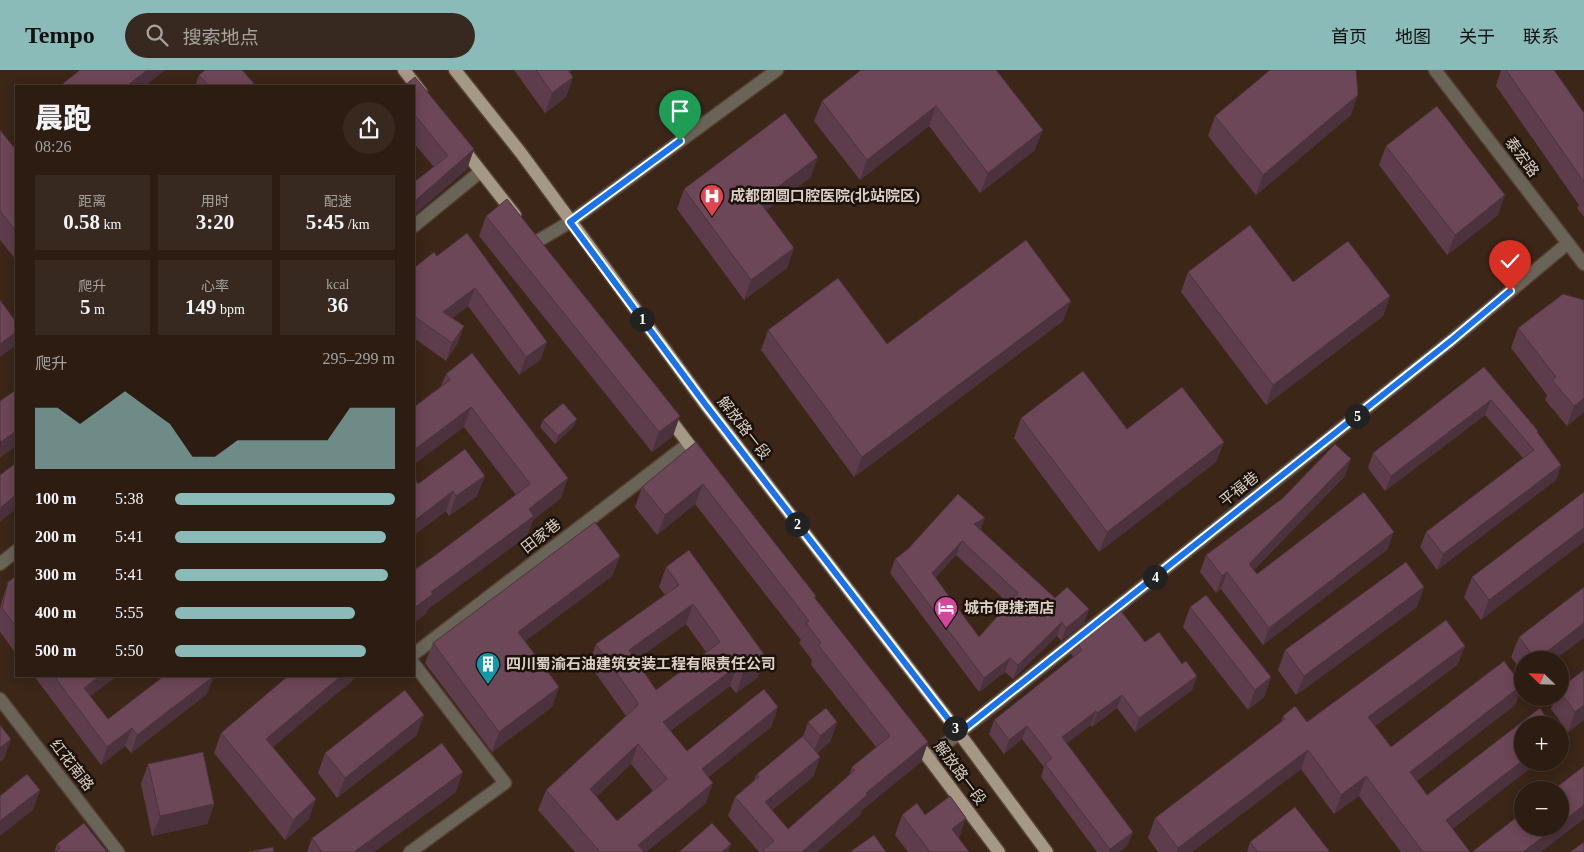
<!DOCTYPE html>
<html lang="zh">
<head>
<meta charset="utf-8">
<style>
	:root { --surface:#2c1c12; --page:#382920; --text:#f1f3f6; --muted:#a6a19f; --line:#483a32; --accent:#8bbbb9 }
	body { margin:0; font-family:"Times New Roman","Noto Sans SC",serif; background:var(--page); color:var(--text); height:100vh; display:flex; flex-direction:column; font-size:19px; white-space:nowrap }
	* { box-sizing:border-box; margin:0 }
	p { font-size:16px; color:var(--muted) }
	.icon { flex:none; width:28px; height:28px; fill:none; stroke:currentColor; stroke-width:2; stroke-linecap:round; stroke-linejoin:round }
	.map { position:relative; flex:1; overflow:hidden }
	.sheet { position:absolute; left:15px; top:15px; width:400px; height:592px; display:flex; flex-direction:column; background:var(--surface); border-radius:0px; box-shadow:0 2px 12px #0003,0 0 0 1px var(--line) }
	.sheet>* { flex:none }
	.needle { width:32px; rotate:293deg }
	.fabs { position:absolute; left:1514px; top:581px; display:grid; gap:10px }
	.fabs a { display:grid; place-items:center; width:55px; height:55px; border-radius:50%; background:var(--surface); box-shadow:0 2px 12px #0003,0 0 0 1px var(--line); font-size:25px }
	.pin { position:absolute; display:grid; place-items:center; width:42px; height:42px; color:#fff; margin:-51px -21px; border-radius:50% 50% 50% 0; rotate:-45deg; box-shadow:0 0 5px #0007 }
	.pin .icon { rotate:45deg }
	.km { position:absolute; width:25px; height:25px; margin:-12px; border-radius:50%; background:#222; color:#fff; font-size:14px; line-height:25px; text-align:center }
	.round { display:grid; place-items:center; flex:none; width:52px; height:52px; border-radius:26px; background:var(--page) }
	.headline { display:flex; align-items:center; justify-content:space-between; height:85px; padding:0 20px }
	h1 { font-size:28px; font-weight:800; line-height:38px }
	.stats { display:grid; grid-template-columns:repeat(3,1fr); gap:8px; height:85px; padding:5px 20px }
	.stats div { display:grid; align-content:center; border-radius:0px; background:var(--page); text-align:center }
	.stats b { font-size:21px; font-weight:800 }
	.stats small { font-size:14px; font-weight:400 }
	.stats p { font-size:14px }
	.chart { height:140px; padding:10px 20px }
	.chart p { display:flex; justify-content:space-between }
	.chart svg { width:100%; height:90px; margin-top:5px; fill:var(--accent); opacity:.7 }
	ul { padding:0 20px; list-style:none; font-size:16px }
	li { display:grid; grid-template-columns:80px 60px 1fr; align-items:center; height:38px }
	li i { height:12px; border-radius:6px; background:var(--accent) }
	header { display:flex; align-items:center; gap:30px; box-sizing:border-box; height:70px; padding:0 25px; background:var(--accent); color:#111 }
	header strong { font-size:24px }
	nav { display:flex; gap:28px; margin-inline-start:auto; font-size:18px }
	.search { width:350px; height:45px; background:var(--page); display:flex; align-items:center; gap:12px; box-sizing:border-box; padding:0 18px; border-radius:28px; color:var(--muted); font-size:19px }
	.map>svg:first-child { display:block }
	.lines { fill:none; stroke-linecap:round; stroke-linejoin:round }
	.minor-casing { stroke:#554134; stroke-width:15 }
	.major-casing { stroke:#554134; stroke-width:15 }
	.minor { stroke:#696358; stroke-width:12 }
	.major { stroke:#a69884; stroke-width:12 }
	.wall { fill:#5d3d4b; fill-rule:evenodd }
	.shaded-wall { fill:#4c323d }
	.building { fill:#6c4757; stroke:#4c323d; fill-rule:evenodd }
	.route-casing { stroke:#fff; stroke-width:10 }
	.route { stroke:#1a73e8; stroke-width:6 }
	.labels { text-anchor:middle; stroke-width:5; stroke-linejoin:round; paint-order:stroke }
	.street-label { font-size:15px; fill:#dccec5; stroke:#1b120b }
	.poi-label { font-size:15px; font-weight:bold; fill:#dccec5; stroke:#1b120b; text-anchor:start }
</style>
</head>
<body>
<header>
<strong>Tempo</strong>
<div class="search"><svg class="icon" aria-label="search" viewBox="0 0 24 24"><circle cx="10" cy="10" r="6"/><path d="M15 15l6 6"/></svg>搜索地点</div>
<nav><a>首页</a><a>地图</a><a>关于</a><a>联系</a></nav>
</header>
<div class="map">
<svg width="1584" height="782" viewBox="0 0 1584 782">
	<rect width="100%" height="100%" fill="#3b2618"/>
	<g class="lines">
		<g class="minor-casing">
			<g id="minor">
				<path d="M1435,0L1584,194"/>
				<path d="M414,156L480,102"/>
				<path d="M536,172L570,152L777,0"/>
				<path d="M0,494L16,481"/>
				<path d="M414,584L688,374"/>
				<path d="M0,629L118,782"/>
				<path d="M928,688L1453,269L1568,173"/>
				<path d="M410,782L505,713L414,594"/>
			</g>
		</g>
		<g class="major-casing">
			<g id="major">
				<path d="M404,0L421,22"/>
				<path d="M455,0L521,83L705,334L959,663L1047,782"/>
				<path d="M461,76L515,145"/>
				<path d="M666,344L701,390"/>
				<path d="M915,670L999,782"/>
			</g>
		</g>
		<use href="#minor" class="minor"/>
		<use href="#major" class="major"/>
	</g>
	<g class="wall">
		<path d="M514,0H572L569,2L573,7L566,27L545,43Z"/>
		<path d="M861,0L1035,80L980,123L929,56L860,110L814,51L822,31Z"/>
		<path d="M1501,0H1506L1584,43V147L1577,138L1579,135L1496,16Z"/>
		<path d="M243,1L256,16H195L199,5Z"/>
		<path d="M414,16L474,79L467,99L414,145V112L434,97L414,73Z"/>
		<path d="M1351,45L1256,125L1208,66L1215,46Z"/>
		<path d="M0,60L16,80V190L0,170Z"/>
		<path d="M1386,76L1498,145L1447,185L1379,95Z"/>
		<path d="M811,107L766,140L794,178L787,198L744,230L677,139L684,119Z"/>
		<path d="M486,146L673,366L652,382L479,166Z"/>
		<path d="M437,186L547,272L540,290L519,305L468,236L452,248L464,256L457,274L446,291L414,268V198Z"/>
		<path d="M1188,202L1293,212L1390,226L1383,246L1266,335L1181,222Z"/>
		<path d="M1584,230V342L1567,356L1545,330L1547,325L1511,278L1518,258Z"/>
		<path d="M1063,251L854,407L761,280L768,260L887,274Z"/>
		<path d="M1484,297L1538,361V363L1561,395L1556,410L1437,500L1420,477L1426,462L1523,388L1485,345L1385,421L1368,398L1373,383Z"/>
		<path d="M446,304L561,428L533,450L527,466L428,539L426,544L433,487L516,425L464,357L414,394V337L441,316Z"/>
		<path d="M1021,348L1127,359L1224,372L1216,392L1099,482L1014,368Z"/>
		<path d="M543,350L574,356L555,374L540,357Z"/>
		<path d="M696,372L816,526L815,529L928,672L921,692L862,740L860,745L817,782H759L728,746L735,727L754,710L757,704L803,667L808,652H837L830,672L817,683L820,687L813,707L772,740L788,759L849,706L852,697L876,677L811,595L812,590L799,573L801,570L695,434L657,465L635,437L642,417Z"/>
		<path d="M1345,406L1254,500L1257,504L1388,479L1263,575L1221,519L1216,523L1200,502L1206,485Z"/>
		<path d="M414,408L418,414L477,426L449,446L446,441L414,465Z"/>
		<path d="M1584,422L1481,550L1464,527L1472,507Z"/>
		<path d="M981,460L1055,528L1089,539L1084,553L1061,571L1057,566L1013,609L1005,602L979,622L890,503L895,489ZM956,485L1009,534L979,567L935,508Z"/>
		<path d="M620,486L612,506L525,571L559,617L552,637L492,682L425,593L433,573Z"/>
		<path d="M666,497L758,607L736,623L730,616L670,661L687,681L778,637L771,657L708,707L706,733L646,782H575L538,740L546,720L626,646L589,594L596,574L665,525L659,517ZM686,554L706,582L656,620L636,590ZM631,694L653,721L617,751L596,727Z"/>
		<path d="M16,506V584L0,562V538L2,530L8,512Z"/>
		<path d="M1424,517L1417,537L1296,625L1278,600L1285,580Z"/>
		<path d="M1190,537L1271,607L1264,627L1248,640L1183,557Z"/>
		<path d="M1519,567L1554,590H1522V602L1511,587Z"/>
		<path d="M1076,571L1145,572L1182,594L1197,606L1192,620L1135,662L1117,638L1092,657L1091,655L1066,673L1128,775L1119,782H1097L1041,707L1044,697L1022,669L1004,684L989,664L994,650L1073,587L1071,584Z"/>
		<path d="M1465,576L1457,595L1375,656L1391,677L1522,615L1515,635L1416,711L1427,725L1522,692H1538L1452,759L1470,782H1401L1359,726L1334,744L1301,699L1192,782H1158L1148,768L1155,748L1280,654L1283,646L1307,652Z"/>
		<path d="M34,606H117L90,626L108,649L207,624L131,683L125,676L101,695Z"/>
		<path d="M1560,618L1584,650L1568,662L1551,639L1555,628H1560Z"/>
		<path d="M221,663L273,677L309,749L285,770L214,683Z"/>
		<path d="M417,665L337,728L318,703L325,683Z"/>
		<path d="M148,694L214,734L207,754L152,766L141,714Z"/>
		<path d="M456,722L374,782H307L312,768Z"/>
		<path d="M902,745L958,768L969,782H908L895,765Z"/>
		<path d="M1250,772L1330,782H1247Z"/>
		<path d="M57,774L107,782H54Z"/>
	</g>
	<g class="shaded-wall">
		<path d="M147,0H165L145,16H127Z"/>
		<path d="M573,7L566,27L545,43L552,23Z"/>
		<path d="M1358,25L1351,45L1256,125L1263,105Z"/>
		<path d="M936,36L929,56L860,110L867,90Z"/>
		<path d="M1043,60L1035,80L980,123L988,103Z"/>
		<path d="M474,79L467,99L414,145V134L416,130Z"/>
		<path d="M818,87L811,107L752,151L759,131Z"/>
		<path d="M1505,125L1498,145L1447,185L1455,165Z"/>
		<path d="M794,178L787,198L744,230L751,210Z"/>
		<path d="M475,218L468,236L437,260L443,242Z"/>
		<path d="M1390,226L1383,246L1266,335L1273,315Z"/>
		<path d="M1071,231L1063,251L854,407L862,387Z"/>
		<path d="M464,256L457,274L446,291L452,273Z"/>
		<path d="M16,262V272L15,276L0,287V274Z"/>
		<path d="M547,272L540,290L519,305L526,287Z"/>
		<path d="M1584,328V342L1567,356L1574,336Z"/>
		<path d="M1491,330L1485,345L1385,421L1391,406Z"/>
		<path d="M471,337L464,357L414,394V380Z"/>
		<path d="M680,346L673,366L652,382L659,362Z"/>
		<path d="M577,349L574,356L555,374L558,366Z"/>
		<path d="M16,361V376L0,388V376L1,372Z"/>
		<path d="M1224,372L1216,392L1099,482L1107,462Z"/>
		<path d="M1351,389L1345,406L1243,511L1249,494Z"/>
		<path d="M1561,395L1556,410L1437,500L1443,484Z"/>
		<path d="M485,406L477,426L449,446L456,426Z"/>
		<path d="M568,408L561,428L533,450L527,466L428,539L426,544L414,553V538L431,522L529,439Z"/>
		<path d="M703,414L695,434L657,465L665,445Z"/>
		<path d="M453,421L446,441L414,465V451Z"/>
		<path d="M16,425V439L0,452V438Z"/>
		<path d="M985,448L980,462L974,454Z"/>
		<path d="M1584,458V472L1481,550L1489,530Z"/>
		<path d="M1394,462L1388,479L1263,575L1269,558Z"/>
		<path d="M962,471L956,485L927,517L932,503Z"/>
		<path d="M620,486L612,506L511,582L518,562Z"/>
		<path d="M1227,502L1221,519L1216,523L1222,506Z"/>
		<path d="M1424,517L1417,537L1296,625L1304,606Z"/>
		<path d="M693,534L686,554L622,600L629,580Z"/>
		<path d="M1089,539L1084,553L1061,571L1066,558Z"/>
		<path d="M1062,552L1057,566L1013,609L1018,595Z"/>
		<path d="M1584,553V568L1554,590H1535Z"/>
		<path d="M1465,576L1457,595L1361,666L1368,647Z"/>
		<path d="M766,587L758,607L736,623L743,603Z"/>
		<path d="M1010,588L1005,602L979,622L984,608Z"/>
		<path d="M737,596L730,616L656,672L663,652Z"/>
		<path d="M100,606H117L77,636L84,618Z"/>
		<path d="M214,606L207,624L131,683L137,665Z"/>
		<path d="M341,606H358L259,689L266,669Z"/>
		<path d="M1197,606L1192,620L1135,662L1139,648Z"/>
		<path d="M1271,607L1264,627L1248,640L1255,620Z"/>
		<path d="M1522,615L1515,635L1403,722L1410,702Z"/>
		<path d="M559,617L552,637L492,682L499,662Z"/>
		<path d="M1122,625L1117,638L1092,657L1097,643Z"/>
		<path d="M1584,635V650L1568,662L1575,642Z"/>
		<path d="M778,637L771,657L694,719L702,699Z"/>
		<path d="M1096,641L1091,655L1057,681L1062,667Z"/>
		<path d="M424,645L417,665L337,728L345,708Z"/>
		<path d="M837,652L830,672L812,686L820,666Z"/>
		<path d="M1027,656L1022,669L1004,684L1009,670Z"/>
		<path d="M132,658L125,676L101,695L107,677Z"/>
		<path d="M11,669L4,689L0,692V678Z"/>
		<path d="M928,672L921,692L862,740L860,745L817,782H802L866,723Z"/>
		<path d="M638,674L631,694L582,739L590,719Z"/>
		<path d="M1308,680L1301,699L1192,782H1177L1178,778Z"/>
		<path d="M820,687L813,707L757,752L765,732Z"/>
		<path d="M1522,691V692H1538L1438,769L1446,750Z"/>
		<path d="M463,702L456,722L374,782H354Z"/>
		<path d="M1366,706L1359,726L1334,744L1341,725Z"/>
		<path d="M713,713L706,733L646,782H635L638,775Z"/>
		<path d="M40,720L33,740L0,766V751Z"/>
		<path d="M316,729L309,749L285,770L293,750Z"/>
		<path d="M214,734L207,754L152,766L160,746Z"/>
		<path d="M1584,735V749L1541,782H1523L1555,758H1560V754Z"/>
		<path d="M966,748L959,768L952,759Z"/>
		<path d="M1133,762L1128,775L1119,782H1109L1110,779Z"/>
		<path d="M731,774L728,782H722Z"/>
	</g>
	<g class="building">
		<path d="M80,0H147L127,16H60Z"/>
		<path d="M205,0H242L256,16H209L199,5Z"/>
		<path d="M536,0H568L573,7L552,23Z"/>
		<path d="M861,0H996L1043,60L988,103L936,36L867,90L822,31Z"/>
		<path d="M1270,0H1356L1358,25L1263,105L1215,46Z"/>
		<path d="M1506,0H1554L1584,43V112Z"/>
		<path d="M415,7L474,79L416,130L414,134V112L448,86L414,44V16H404Z"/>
		<path d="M1437,36L1505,125L1455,165L1386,76Z"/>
		<path d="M785,43L818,87L759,131L794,178L751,210L684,119Z"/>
		<path d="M0,60L16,80V161L0,141Z"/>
		<path d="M507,129L680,346L659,362L486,146Z"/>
		<path d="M1250,155L1293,212L1348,171L1390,226L1273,315L1188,202Z"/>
		<path d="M467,163L547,272L526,287L475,218L443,242L464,256L452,273L414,246V198L434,182L437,186Z"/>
		<path d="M1026,170L1071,231L862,387L768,260L838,208L887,274Z"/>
		<path d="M1563,224L1584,230V328L1574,336L1552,310L1556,307L1518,258Z"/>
		<path d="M0,230L16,252V262L0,274Z"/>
		<path d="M472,283L568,408L529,439L534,446L431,522L433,524L414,538V500L433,487L530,414L471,337L414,380V337L450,310L446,304Z"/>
		<path d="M1484,297L1538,361L1537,362L1561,395L1443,484L1426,462L1534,380L1491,330L1391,406L1373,383Z"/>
		<path d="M1083,301L1127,359L1182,317L1224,372L1107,462L1021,348Z"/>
		<path d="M16,320V361L1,372L0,370V331Z"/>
		<path d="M563,333L577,349L558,366L543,350Z"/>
		<path d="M696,372L816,526L814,527L928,672L866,723L867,725L802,782H765L763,780L774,771L735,727L759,707L757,704L803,666L820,687L765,732L788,759L855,700L852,697L890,666L818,575L821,573L806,553L809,551L703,414L665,445L642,417Z"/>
		<path d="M1335,374L1351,389L1249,494L1257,504L1364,422L1394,462L1269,558L1227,502L1222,506L1206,485L1283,428Z"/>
		<path d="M465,379L485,406L456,426L453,421L414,451V408L418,414Z"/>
		<path d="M16,393V425L0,438V405Z"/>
		<path d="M1584,422V458L1489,530L1472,507Z"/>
		<path d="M958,424L985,448L974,454L1055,528L1067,517L1089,539L1066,558L1062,552L1018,595L1010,588L984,608L895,489L908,479ZM962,471L1018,523L979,567L932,503Z"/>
		<path d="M595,452L620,486L518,562L559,617L499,662L433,573Z"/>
		<path d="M689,480L766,587L743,603L737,596L663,652L687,681L764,619L778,637L702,699L713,713L638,775L644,782H600L546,720L638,635V633L596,574L679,515L666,497ZM693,534L720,572L656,620L629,580ZM638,674L667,709L617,751L590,719Z"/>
		<path d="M1406,492L1424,517L1304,606L1285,580Z"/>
		<path d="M16,506V557L2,538L8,512Z"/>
		<path d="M1584,517V553L1536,590L1519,567Z"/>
		<path d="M1206,525L1271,607L1255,620L1190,537Z"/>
		<path d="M1118,537L1145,572L1159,562L1182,594L1186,591L1197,606L1139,648L1122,625L1097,643L1096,641L1062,667L1133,762L1110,779L1045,694L1052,688L1027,656L1009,670L994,650L1082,580L1076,571Z"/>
		<path d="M1446,550L1465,576L1368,647L1391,677L1504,591L1522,615L1410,702L1427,725L1540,638L1551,655H1522V691L1446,750L1470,782H1423L1366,706L1341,725L1308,680L1178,778L1155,748L1285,649L1283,646L1295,636L1307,652Z"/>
		<path d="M1584,600V635L1575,642L1560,622V618Z"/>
		<path d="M54,606H100L84,618L108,649L164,606H214L137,665L132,658L107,677Z"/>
		<path d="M288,606H341L266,669L316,729L293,750L221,663Z"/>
		<path d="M405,620L424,645L345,708L325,683Z"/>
		<path d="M826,638L837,652L820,666L808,652Z"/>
		<path d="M0,655L11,669L0,678Z"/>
		<path d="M442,673L463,702L354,782H322L312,768Z"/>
		<path d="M203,682L214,734L160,746L148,694Z"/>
		<path d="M1584,696V735L1560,754V720H1553Z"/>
		<path d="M27,704L40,720L0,751V726Z"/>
		<path d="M950,726L966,748L952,759L969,782H930L902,745L917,733L925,745Z"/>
		<path d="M1295,737L1330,782H1258L1250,772Z"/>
		<path d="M1522,743V758H1555L1523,782H1472Z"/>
		<path d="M84,753L107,782H55L60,778L57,774Z"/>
		<path d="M712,753L731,774L722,782H679Z"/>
		<path d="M874,765L886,782H850Z"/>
		<path d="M1584,772V782H1570Z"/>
		<path d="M273,777L274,782H249Z"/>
	</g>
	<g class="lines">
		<g class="route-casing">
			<path id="route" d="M680,71L570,152L705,334L959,663L1453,269L1510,221"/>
		</g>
		<use href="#route" class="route"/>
	</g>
	<defs>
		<g id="hospital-pin" transform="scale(1.25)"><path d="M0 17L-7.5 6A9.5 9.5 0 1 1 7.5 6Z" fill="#e0444e" stroke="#1b120b"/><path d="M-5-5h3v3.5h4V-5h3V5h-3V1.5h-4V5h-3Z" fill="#fff"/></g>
		<g id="hotel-pin" transform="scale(1.25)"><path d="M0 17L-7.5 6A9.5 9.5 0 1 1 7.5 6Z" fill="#d1479c" stroke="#1b120b"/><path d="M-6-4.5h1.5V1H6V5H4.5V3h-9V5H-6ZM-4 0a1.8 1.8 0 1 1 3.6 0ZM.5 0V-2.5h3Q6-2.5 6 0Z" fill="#fff"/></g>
		<g id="building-pin" transform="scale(1.25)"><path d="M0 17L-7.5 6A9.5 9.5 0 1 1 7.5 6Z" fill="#0f9aa8" stroke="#1b120b"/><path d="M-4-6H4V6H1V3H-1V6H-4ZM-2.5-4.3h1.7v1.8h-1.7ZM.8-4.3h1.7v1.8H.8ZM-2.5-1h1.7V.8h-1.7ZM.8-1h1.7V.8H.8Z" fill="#fff"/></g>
	</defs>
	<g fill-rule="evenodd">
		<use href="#hospital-pin" x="712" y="126"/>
		<use href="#hotel-pin" x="946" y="538"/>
		<use href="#building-pin" x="488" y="594"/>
	</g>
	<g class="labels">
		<g class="street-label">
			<text transform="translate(1522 87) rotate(53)" y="5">泰宏路</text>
			<text transform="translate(744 358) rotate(52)" y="5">解放路一段</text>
			<text transform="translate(1239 419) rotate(-39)" y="5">平福巷</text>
			<text transform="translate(541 466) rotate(-38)" y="5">田家巷</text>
			<text transform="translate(72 695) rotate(52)" y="5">红花南路</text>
			<text transform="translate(960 703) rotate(53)" y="5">解放路一段</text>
		</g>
		<g class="poi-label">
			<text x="730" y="131">成都团圆口腔医院(北站院区)</text>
			<text x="964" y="543">城市便捷酒店</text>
			<text x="506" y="599">四川蜀渝石油建筑安装工程有限责任公司</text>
		</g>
	</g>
</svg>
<div class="fabs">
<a><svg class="needle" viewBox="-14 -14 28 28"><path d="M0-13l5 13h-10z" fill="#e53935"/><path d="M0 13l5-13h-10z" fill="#a6a19f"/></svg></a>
<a>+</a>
<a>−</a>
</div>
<div class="pin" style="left:680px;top:71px;background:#1e9e55"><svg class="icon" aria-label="arrive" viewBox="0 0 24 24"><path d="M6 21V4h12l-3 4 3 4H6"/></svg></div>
<div class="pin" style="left:1510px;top:221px;background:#d93025"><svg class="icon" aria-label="check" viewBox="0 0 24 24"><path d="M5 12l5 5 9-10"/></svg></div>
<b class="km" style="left:642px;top:249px">1</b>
<b class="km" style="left:797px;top:454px">2</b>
<b class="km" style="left:955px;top:658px">3</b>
<b class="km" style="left:1155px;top:507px">4</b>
<b class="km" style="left:1357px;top:346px">5</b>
<section class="sheet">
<div class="headline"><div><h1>晨跑</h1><p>08:26</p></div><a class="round"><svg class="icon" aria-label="share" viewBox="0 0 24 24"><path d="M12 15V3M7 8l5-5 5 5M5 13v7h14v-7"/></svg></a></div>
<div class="stats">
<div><p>距离</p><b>0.58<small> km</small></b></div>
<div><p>用时</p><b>3:20</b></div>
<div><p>配速</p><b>5:45<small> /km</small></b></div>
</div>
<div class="stats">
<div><p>爬升</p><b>5<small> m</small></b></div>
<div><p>心率</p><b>149<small> bpm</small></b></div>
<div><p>kcal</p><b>36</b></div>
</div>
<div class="chart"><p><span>爬升</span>295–299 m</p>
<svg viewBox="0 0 160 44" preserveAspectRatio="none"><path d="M0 44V14L10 14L20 22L30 14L40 6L50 14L60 22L70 38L80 38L90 30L100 30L110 30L120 30L130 30L140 14L150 14L160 14V44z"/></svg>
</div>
<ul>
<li><b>100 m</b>5:38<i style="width:100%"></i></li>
<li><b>200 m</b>5:41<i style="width:96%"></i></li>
<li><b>300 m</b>5:41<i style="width:97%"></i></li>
<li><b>400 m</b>5:55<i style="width:82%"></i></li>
<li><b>500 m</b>5:50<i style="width:87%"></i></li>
</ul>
</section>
</div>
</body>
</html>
